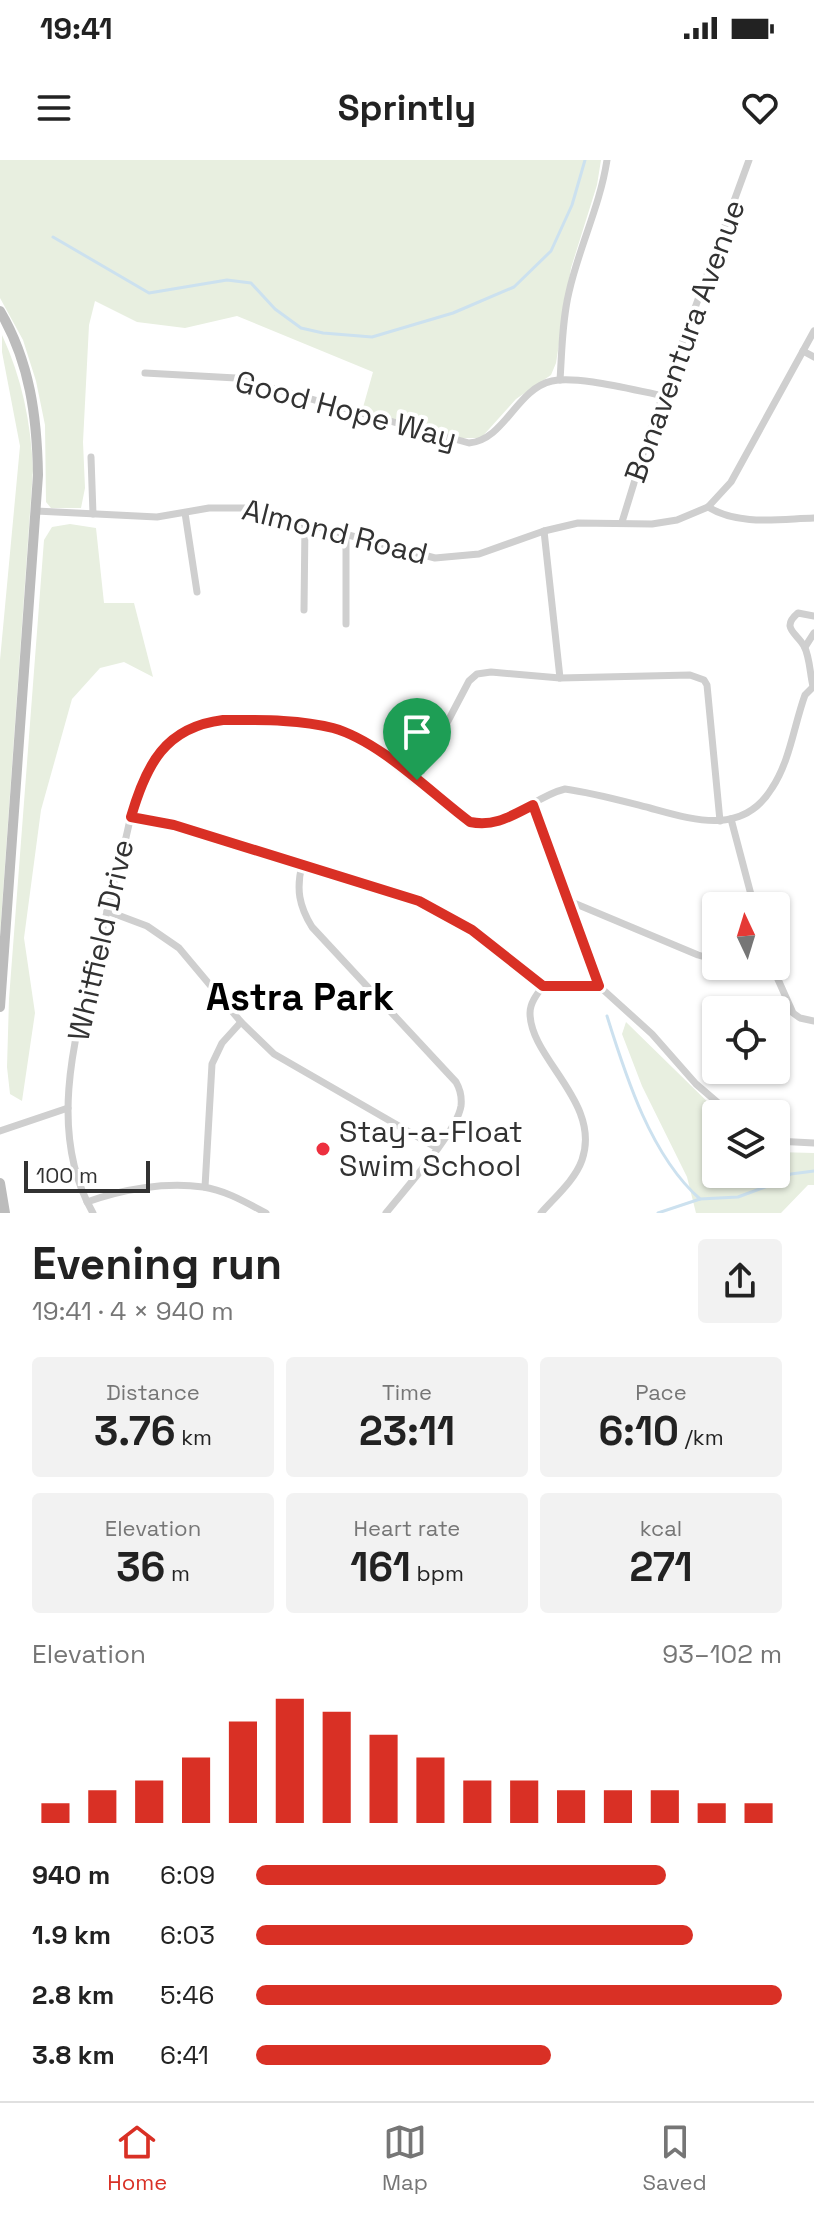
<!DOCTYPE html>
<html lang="en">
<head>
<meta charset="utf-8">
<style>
	:root { --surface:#fff; --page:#f2f2f2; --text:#222; --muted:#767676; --line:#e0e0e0; --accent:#d93025 }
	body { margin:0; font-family:"Space Grotesk",sans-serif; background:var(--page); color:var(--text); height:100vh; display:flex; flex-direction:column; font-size:30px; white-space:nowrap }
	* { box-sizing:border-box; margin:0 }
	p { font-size:26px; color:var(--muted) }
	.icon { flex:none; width:44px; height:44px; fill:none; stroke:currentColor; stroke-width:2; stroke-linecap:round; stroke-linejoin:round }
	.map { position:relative; height:1053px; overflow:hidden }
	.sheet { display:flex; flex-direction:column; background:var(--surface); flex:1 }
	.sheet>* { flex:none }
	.needle { width:52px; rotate:356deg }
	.fabs { position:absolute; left:702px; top:732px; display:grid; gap:16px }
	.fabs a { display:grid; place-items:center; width:88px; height:88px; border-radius:8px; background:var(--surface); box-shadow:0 2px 6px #0004; font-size:40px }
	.scale { position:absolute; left:24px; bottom:20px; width:126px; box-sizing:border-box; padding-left:8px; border:4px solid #323232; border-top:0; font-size:22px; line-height:28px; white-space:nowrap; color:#323232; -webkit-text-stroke:6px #fff; paint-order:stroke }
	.pin { position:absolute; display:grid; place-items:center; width:68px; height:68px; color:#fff; margin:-82px -34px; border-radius:50% 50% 50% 0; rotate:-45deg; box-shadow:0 0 8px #0007 }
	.pin .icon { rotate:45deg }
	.round { display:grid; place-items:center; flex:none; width:84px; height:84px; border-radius:8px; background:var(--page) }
	.overview { display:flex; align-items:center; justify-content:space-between; height:136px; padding:0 32px }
	h1 { font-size:44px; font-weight:700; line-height:60px }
	.metrics { display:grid; grid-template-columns:repeat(3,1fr); gap:12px; height:136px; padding:8px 32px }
	.metrics div { display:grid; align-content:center; border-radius:8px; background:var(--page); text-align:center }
	.metrics b { font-size:40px; font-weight:700 }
	.metrics small { font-size:22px; font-weight:400 }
	.metrics p { font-size:22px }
	.chart { height:224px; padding:16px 32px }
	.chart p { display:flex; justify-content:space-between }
	.chart svg { width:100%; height:144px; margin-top:8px; stroke:var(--accent); stroke-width:6 }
	ul { padding:0 32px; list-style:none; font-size:26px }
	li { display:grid; grid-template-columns:128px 96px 1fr; align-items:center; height:60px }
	li i { height:20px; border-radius:10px; background:var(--accent) }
	.status { display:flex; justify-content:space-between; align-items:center; height:56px; padding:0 40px; background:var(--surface); direction:ltr }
	.status svg { height:22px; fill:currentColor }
	header { display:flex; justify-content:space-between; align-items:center; height:104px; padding:0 32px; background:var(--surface); font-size:36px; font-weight:700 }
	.menu { display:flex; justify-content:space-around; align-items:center; height:112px; border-top:2px solid var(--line); background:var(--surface); font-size:22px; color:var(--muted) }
	.menu a { display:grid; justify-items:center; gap:4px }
	.menu .selected { color:var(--accent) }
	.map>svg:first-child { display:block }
	.green { fill:#e8efe0 }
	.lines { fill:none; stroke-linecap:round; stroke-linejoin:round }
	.stream { stroke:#cce1ef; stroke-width:3 }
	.minor { stroke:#cfcfcf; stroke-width:7 }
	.secondary { stroke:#bcbcbc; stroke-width:10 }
	.route-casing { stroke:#fff; stroke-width:16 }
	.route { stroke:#d93025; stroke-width:10 }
	.poi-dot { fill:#ed303f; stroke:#fff; stroke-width:3 }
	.labels { text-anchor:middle; stroke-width:8; stroke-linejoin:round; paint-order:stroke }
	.street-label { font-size:30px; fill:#323232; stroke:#fff }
	.poi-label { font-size:30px; fill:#323232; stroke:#fff; text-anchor:start }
	.district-label { font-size:38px; font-weight:bold; fill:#000; stroke:#fff }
</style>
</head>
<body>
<div class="status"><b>19:41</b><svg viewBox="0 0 49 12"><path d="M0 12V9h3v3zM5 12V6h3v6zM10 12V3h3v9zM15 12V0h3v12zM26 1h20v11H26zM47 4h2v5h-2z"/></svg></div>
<header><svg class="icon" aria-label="menu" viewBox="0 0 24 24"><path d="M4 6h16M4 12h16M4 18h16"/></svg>Sprintly<svg class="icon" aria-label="heart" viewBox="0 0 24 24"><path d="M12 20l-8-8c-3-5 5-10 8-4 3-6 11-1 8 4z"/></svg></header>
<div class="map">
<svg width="814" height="1053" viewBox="0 0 814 1053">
	<rect width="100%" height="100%" fill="#fff"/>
	<g class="green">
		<path d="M0,0H601L597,25L571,108L556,203L551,215L516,239L481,278H461L362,251L373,212L237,156L185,168L137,162L95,141L89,165L83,282L85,328L81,348H51L46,342L45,265L36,221L23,180L0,138Z"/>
		<path d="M2,175C22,218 31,263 33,310L0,775V500L20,286L2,192Z"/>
		<path d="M70,364L96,368L104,443H134L153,517L124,502L100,508L72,539L41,650L24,778L35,853L22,941L10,934L7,907L9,839L44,380L52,367Z"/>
		<path d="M626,862L720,954H716V1014H776V992L814,993V1025H808L781,1053H696L687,1017L642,926L622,874Z"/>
	</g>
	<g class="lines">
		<g class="stream">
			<path d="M53,77L149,133L227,120L251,123L275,149L301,168L323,173L372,177L453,153L514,127L551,91L572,45L585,0"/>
			<path d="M607,856C626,917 651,996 700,1039"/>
			<path d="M658,1053L700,1039L738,1037L773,1024L791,1014L814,1011"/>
		</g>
		<g class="minor">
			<path d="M803,191L814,197"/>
			<path d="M145,213L236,218L469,283C505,280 516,229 552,221C577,215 637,231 665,236"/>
			<path d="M560,220C562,191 562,161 569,132C579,87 600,46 607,0"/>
			<path d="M91,297L93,354"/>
			<path d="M708,347C739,366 779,359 814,358"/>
			<path d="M36,351L157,357L209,348H247L435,398L479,394L544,371L578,363L652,364L677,360L708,347L731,322L814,171"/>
			<path d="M185,353L197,432"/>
			<path d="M622,362L650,271L749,0"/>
			<path d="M544,371L560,518"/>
			<path d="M304,450L305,363"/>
			<path d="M346,464V375"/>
			<path d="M805,487L814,473"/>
			<path d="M813,526C810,515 810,497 804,486C797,473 780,468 798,453L814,456"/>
			<path d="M417,620L469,521L477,514L491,512L560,518L690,515L704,520L707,525L720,661"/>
			<path d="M533,645L599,826"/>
			<path d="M131,657L174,665L419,741L472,770L543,826H599L652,874L696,924L731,954"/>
			<path d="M731,659L754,746"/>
			<path d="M302,705C296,729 299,746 312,767L456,922C460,929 462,937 461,946C457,972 404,1030 386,1053"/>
			<path d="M569,741L698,795L716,800"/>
			<path d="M107,751L147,766L179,788L241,862L274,894L437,988"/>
			<path d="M772,806L793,853L800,858L814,861"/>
			<path d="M0,971L68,948"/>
			<path d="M776,981L814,983"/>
			<path d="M205,1027L212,904L222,883L241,862"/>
			<path d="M87,1042C123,1029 165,1022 203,1027C225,1030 247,1043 266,1053"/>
			<path d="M93,1053C45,970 77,868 99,782C108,749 116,716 125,682C131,655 137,626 152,602C162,585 179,572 198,565C235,551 324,561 358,578C399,599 433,635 470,662C508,670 531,637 565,629C594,633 622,641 650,648C694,660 743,676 772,628C790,601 794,565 805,535L814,526"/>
			<path d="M541,1053C555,1037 575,1020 582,1000C602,942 530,899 530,853C530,843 537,834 543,826"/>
		</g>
		<g class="secondary">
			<path d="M0,151C30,202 37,257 38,315L0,847"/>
			<path d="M0,1023L5,1053"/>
		</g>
	</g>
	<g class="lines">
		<g class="route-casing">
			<path id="route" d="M223,560C259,560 298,559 333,568C380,581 431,633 470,662C495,667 511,656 533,645L599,826H543L472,770L419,741L174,665L131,657C146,605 165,567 223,560Z"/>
		</g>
		<use href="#route" class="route"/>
	</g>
	<circle class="poi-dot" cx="323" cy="989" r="8"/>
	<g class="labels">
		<g class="street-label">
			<text transform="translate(685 181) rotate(-70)" y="10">Bonaventura Avenue</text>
			<text transform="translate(346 250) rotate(15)" y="10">Good Hope Way</text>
			<text transform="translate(335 372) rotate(14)" y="10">Almond Road</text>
			<text transform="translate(101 780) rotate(-77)" y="10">Whitfield Drive</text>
		</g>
		<g class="poi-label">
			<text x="339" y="982">Stay-a-Float<tspan x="339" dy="34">Swim School</tspan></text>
		</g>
		<g class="district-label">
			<text x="300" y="850">Astra Park</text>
		</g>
	</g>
</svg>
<div class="fabs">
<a><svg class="needle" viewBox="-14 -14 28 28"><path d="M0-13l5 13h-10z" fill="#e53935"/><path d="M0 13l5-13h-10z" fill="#767676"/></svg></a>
<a><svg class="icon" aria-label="locate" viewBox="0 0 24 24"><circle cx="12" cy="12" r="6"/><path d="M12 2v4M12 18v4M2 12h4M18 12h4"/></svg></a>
<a><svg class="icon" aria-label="layers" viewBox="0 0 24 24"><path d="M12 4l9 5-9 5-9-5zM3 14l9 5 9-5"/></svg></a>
</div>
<div class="scale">100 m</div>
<div class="pin" style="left:417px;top:620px;background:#1e9e55"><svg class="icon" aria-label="arrive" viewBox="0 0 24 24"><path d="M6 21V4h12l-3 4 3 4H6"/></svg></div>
</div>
<section class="sheet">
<div class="overview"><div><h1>Evening run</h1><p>19:41 · 4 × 940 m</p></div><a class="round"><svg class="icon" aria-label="share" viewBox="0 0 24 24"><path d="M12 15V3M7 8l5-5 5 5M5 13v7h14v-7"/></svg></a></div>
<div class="metrics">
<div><p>Distance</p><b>3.76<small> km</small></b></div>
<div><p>Time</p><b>23:11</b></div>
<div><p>Pace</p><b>6:10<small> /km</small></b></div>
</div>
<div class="metrics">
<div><p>Elevation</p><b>36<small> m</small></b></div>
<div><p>Heart rate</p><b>161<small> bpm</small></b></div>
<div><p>kcal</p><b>271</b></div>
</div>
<div class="chart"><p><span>Elevation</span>93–102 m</p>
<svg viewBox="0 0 160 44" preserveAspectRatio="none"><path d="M5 44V38M15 44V34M25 44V31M35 44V24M45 44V13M55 44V6M65 44V10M75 44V17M85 44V24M95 44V31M105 44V31M115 44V34M125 44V34M135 44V34M145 44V38M155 44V38"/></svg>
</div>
<ul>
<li><b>940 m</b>6:09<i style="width:78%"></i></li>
<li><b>1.9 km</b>6:03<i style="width:83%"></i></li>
<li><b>2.8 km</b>5:46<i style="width:100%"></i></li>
<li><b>3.8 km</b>6:41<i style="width:56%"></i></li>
</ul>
</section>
<nav class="menu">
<a class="selected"><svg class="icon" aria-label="home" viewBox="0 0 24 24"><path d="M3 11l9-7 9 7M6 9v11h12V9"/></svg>Home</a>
<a><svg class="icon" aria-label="map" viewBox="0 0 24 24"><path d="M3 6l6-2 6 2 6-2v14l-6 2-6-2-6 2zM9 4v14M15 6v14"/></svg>Map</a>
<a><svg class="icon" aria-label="saved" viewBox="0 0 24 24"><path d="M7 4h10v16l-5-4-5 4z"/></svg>Saved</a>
</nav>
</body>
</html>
